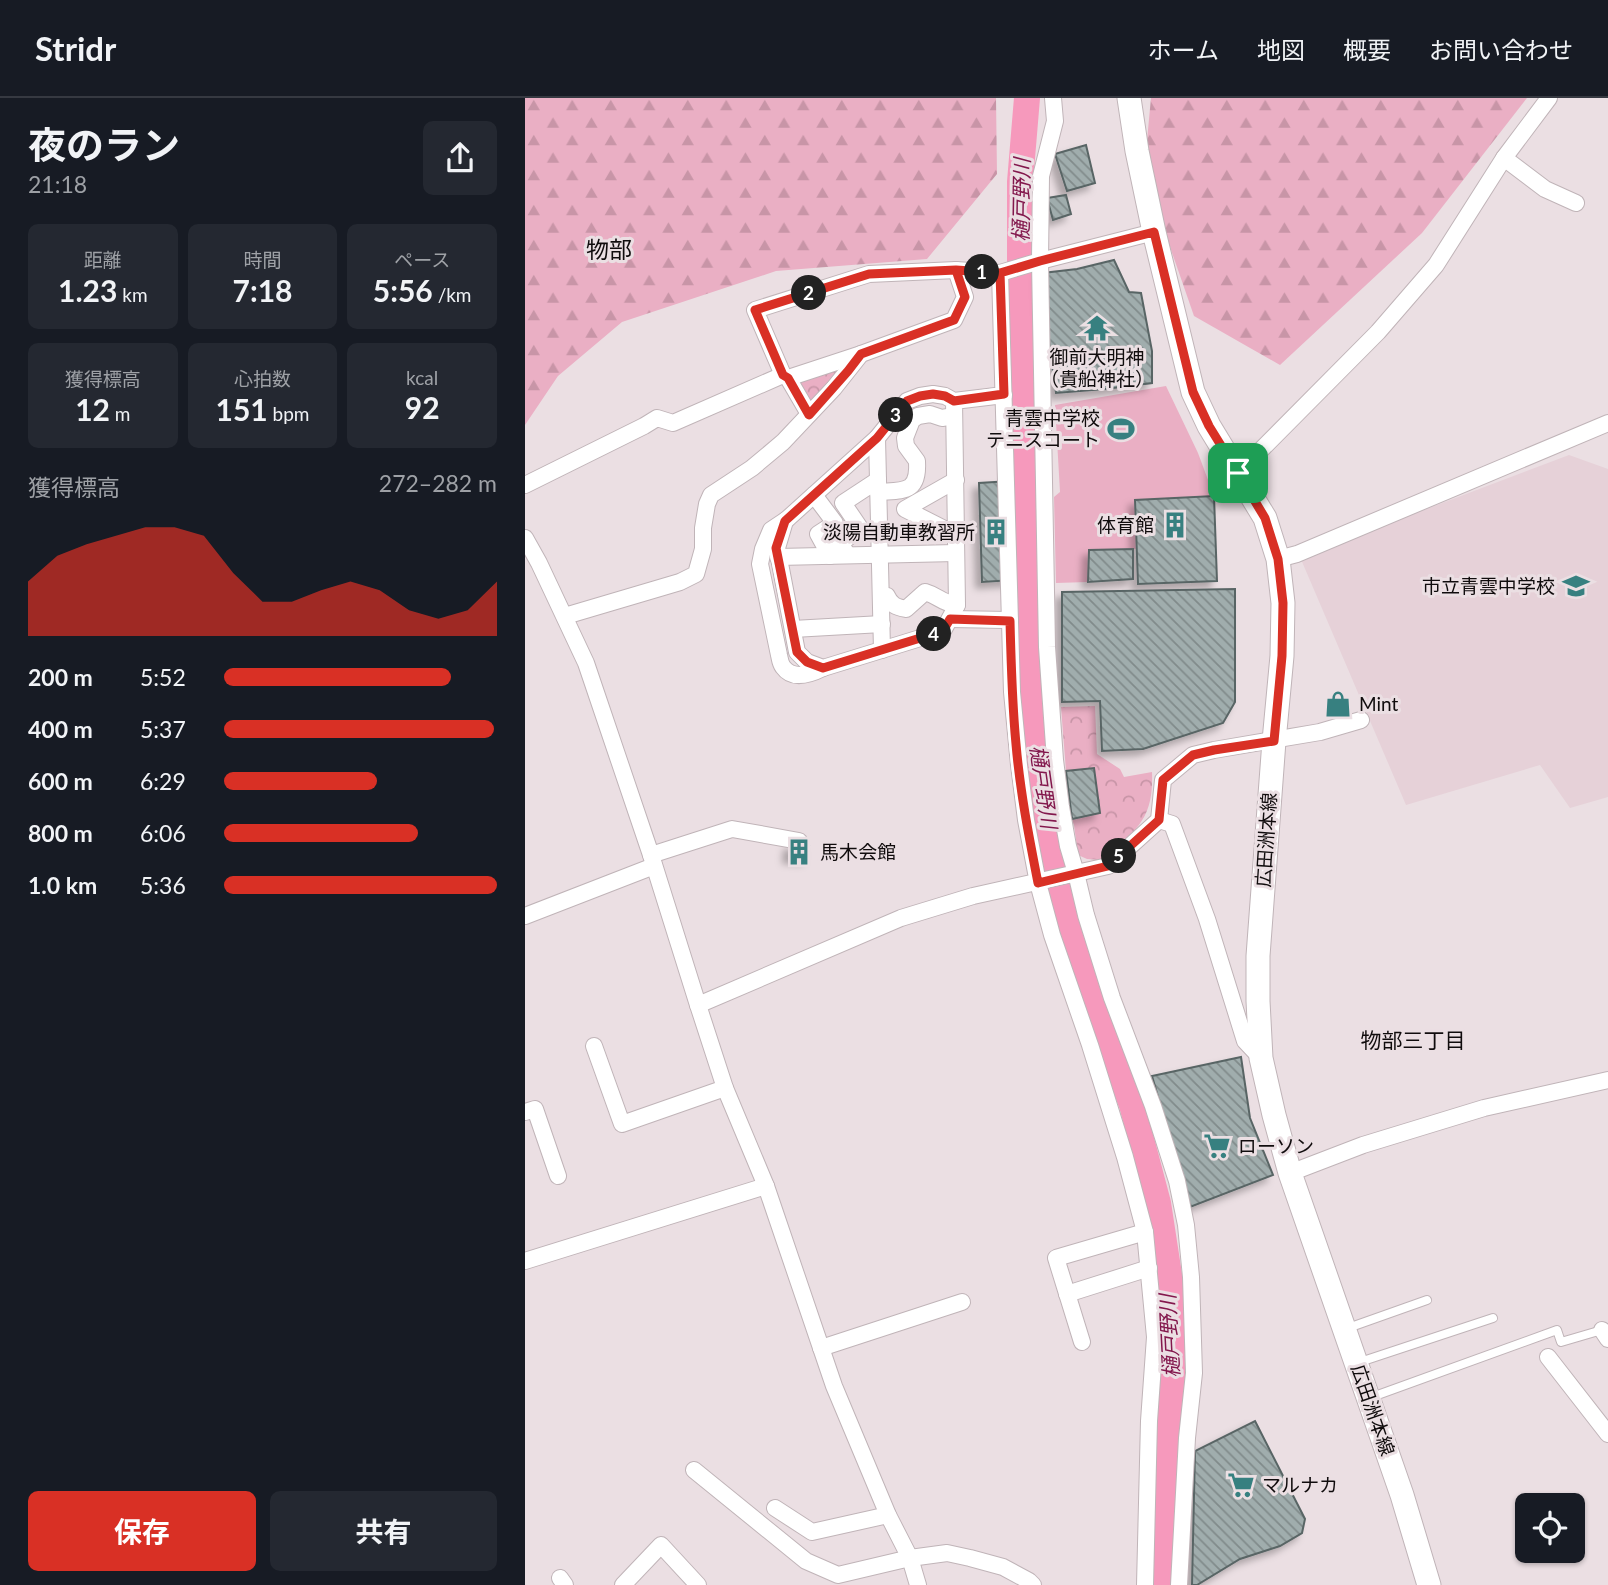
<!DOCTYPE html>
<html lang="ja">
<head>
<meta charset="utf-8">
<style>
	:root { --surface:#171b24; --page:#242831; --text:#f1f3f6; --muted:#9ea1a6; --line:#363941; --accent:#d93025 }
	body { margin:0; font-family:Lato,"Noto Sans JP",sans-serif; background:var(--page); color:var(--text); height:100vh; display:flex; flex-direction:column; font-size:26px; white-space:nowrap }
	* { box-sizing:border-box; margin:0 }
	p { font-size:23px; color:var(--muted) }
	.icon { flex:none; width:38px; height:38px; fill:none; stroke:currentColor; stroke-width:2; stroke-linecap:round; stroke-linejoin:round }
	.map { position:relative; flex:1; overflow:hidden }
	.details { display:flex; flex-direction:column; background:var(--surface); width:525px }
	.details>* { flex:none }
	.buttons { position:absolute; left:990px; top:1395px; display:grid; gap:14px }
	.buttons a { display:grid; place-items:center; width:70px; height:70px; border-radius:10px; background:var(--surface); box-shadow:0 2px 5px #0004; font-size:35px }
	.pin { position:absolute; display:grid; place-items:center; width:60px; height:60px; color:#fff; margin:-30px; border-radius:14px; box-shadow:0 4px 10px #0006 }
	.km { position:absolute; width:35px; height:35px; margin:-18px; border-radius:50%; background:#222; color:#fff; font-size:19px; line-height:35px; text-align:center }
	.round { display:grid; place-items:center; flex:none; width:74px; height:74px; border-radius:10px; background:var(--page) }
	.overview { display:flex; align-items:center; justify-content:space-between; height:119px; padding:0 28px }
	h1 { font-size:38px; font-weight:700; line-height:52px }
	.figures { display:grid; grid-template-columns:repeat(3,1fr); gap:10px; height:119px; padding:7px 28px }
	.figures div { display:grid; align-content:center; border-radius:10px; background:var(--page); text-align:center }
	.figures b { font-size:30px; font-weight:700 }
	.figures small { font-size:19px; font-weight:400 }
	.figures p { font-size:19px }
	.chart { height:196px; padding:14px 28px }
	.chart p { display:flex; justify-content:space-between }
	.chart svg { width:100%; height:126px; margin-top:7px; fill:var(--accent); opacity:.7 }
	.action { display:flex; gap:14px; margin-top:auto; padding:14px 28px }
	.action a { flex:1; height:80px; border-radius:10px; background:var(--accent); color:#fff; font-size:28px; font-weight:700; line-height:80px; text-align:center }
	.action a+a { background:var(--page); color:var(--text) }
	ul { padding:0 28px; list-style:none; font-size:23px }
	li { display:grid; grid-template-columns:112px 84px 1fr; align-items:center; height:52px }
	li i { height:18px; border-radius:9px; background:var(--accent) }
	header { display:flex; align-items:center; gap:42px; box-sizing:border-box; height:98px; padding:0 35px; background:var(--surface); border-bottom:2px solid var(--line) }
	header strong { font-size:33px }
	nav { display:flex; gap:38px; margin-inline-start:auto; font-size:24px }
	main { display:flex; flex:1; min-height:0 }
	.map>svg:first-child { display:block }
	.built { fill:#e6d1d8 }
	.forest { fill:url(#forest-firs) }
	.park { fill:url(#park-crowns) }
	.garden { fill:#eaafc4 }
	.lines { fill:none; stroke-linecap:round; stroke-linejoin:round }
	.river { stroke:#f699bc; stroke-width:26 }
	.building { fill:url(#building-back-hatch); stroke:#596565; stroke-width:2; filter:url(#shadow) }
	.service-casing { stroke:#c0b4b8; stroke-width:10 }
	.minor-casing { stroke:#c0b4b8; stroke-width:18 }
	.secondary-casing { stroke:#c0b4b8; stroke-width:25 }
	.service { stroke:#fff; stroke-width:8 }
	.minor { stroke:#fff; stroke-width:16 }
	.secondary { stroke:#fff; stroke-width:23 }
	.route-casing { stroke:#fff; stroke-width:14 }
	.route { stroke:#d93025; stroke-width:9 }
	.labels { text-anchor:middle; stroke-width:6; stroke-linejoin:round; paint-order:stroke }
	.poi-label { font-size:19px; fill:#100c0d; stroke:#ebdfe3; text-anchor:end }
	.street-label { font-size:19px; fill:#100c0d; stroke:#ebdfe3 }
	.water-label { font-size:21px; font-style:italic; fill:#83184d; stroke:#ebdfe3 }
	.neighbourhood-label { font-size:21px; fill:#100c0d; stroke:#ebdfe3 }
	.quarter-label { font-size:23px; fill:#100c0d; stroke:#ebdfe3 }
</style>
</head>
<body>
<header>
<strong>Stridr</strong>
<nav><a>ホーム</a><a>地図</a><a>概要</a><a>お問い合わせ</a></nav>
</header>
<main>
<section class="details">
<div class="overview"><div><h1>夜のラン</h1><p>21:18</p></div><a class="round"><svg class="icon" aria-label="share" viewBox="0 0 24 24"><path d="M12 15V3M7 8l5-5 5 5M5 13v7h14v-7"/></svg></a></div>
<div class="figures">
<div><p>距離</p><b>1.23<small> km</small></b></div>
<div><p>時間</p><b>7:18</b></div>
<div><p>ペース</p><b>5:56<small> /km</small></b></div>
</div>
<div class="figures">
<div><p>獲得標高</p><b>12<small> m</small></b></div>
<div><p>心拍数</p><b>151<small> bpm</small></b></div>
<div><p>kcal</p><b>92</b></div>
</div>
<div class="chart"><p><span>獲得標高</span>272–282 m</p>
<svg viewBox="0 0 160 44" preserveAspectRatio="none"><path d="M0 44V25L10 16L20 12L30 9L40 6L50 6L60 9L70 22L80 32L90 32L100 28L110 25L120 28L130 35L140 38L150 35L160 25V44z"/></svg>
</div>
<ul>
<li><b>200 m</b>5:52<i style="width:83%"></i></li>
<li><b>400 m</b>5:37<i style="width:99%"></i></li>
<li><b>600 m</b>6:29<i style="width:56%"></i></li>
<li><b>800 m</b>6:06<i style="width:71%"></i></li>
<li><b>1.0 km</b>5:36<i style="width:100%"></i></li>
</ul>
<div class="action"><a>保存</a><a>共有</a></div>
</section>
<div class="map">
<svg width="1083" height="1487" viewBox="0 0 1083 1487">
	<defs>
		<pattern id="forest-firs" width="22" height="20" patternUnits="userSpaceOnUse" patternTransform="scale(1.75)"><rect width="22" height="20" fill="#eaafc4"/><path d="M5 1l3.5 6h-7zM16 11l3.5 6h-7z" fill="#c895a7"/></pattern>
		<pattern id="park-crowns" width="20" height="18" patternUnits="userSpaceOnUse" patternTransform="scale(1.75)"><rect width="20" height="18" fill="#eaafc4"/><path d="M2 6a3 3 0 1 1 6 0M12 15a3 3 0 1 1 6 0" fill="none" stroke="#c895a7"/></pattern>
		<pattern id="building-back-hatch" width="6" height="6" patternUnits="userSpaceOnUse" patternTransform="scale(1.75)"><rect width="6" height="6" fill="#a0adad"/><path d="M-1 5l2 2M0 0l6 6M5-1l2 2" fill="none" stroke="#818b8b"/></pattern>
		<filter id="shadow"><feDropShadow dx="-6" dy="6" stdDeviation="3.5" flood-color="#0004"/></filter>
	</defs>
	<rect width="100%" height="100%" fill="#ebdfe3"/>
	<path class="built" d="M1044,357L1083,371V699L1045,710L1015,667L881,707L775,459Z"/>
	<g class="forest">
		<path d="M0,0H471L472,76L402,161L251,173L97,224L33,278L0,327Z"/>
		<path d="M626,0H1002L897,135L755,267L669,218L619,74Z"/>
	</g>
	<g class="park">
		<path d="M324,265L284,306L272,283Z"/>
		<path d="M570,608L572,656L595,671L599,679L627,674C629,723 610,733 576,762L562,761L553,757L549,727L547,721L574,715L569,671L541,673L536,609Z"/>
	</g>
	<path class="garden" d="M641,288L673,355L689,398L612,451H608L563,484L531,485L529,399L535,394L530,307Z"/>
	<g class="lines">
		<path class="river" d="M502,0L495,84V173L504,512L512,661L538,810L557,875L607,1007L633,1105L645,1183L650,1259L635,1460V1487"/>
	</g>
	<g class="building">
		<path d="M561,47L570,85L542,93L530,56Z"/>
		<path d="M541,97L546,116L528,122L522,100Z"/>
		<path d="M589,162L604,194L616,195L627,253V285L580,291L531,295L519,206L518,175L552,171Z"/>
		<path d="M485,383L488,482L457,484L454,385Z"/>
		<path d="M689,398L692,483L613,486L610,402Z"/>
		<path d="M608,451V481L563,484L564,452Z"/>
		<path d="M710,491V604L698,625L618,651L577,653L575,603L537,604V494Z"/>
		<path d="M569,670L575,715L547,721L541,673Z"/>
		<path d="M265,746L284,748L283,760L264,759Z"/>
		<path d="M716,959L725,1020L748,1077L665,1109L627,978Z"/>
		<path d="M730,1323L780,1421L777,1435L755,1448L715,1461L672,1487H667L670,1353Z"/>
	</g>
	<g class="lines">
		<g class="service-casing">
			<g id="service">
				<path d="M823,1230L902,1202"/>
				<path d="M835,1264L968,1220"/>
				<path d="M847,1299L1032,1232L1036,1244L1077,1232"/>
			</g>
		</g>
		<g class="minor-casing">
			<g id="minor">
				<path d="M528,0L530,23L516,78L515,163L522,549L530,662L536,709L543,748L551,775L561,817L587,900L628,1008L652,1083L661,1127L666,1179L669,1275L662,1340L654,1487"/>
				<path d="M979,60L1020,91L1051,105"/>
				<path d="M475,175L487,594L494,667L501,722L513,785L527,837L565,947L600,1059L620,1134L630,1239L624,1323L620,1487"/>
				<path d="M258,277L230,212L344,176L431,172L475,175L515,163L629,134"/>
				<path d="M263,280L284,316"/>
				<path d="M429,303L432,507L418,533L298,570L282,564L272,554L252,450L260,423L352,340L382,303L395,298L408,296L420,298L429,303L479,297"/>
				<path d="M352,340L357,552"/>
				<path d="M713,375L853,234L911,167L979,60L1024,0"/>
				<path d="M431,382L380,411L431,437"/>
				<path d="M0,387L119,328L132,320L148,325L258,277L263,280L336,256"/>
				<path d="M353,394C378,392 394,396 392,363L381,348L380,340L387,322L393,318L405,316L417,320L429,318"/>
				<path d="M289,397L310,425L293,436L305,458"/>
				<path d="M261,422L246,432L238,451L235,466L254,557C255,561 255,565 258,569C268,583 286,576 298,570"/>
				<path d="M0,440L14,465L61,565L126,757L173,907L200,990L241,1088L309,1288L363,1417L385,1460L393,1487"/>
				<path d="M323,457L315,446L335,430L318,405L353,382"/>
				<path d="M253,459L431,455"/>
				<path d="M753,461L772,456L1083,325"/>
				<path d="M356,497L362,498C366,507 371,509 381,511L400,494C414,498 416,505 432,507"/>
				<path d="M40,518L155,484L171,476L178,451V430L182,406L186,397L227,370L258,344L309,290L336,256L429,222L440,199L431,172"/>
				<path d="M425,521L485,522"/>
				<path d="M268,531L357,526"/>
				<path d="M634,722L647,726L682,821L720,943L736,960"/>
				<path d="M126,757L207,731L274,743"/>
				<path d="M0,818L129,768"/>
				<path d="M173,907L376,820L448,798L583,768L634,722L638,682L668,657L689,652L795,634L836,622"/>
				<path d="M69,948L97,1026L200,990"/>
				<path d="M0,1014L10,1011L33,1078"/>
				<path d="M765,1075L838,1047L959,1010L1083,982"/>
				<path d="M0,1163L241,1088"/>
				<path d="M542,1196L624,1170"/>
				<path d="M1077,1232L1083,1241"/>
				<path d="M557,1244L531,1160L620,1134"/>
				<path d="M296,1250L437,1204"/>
				<path d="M1023,1259L1083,1336"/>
				<path d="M169,1372L281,1463L313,1477L385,1460L422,1455L445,1460L478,1469L504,1483L508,1487"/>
				<path d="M250,1410L287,1434L363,1417"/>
				<path d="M35,1480L40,1487"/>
				<path d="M98,1487L136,1447L173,1487"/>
			</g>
		</g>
		<g class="secondary-casing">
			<path id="secondary" d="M604,0L612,53L629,134L668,294L684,328L740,420L753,461L758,505L757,558L749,643L733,858V903L736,960L749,1017L765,1075L877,1397L904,1487"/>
		</g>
		<use href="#service" class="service"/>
		<use href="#minor" class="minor"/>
		<use href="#secondary" class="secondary"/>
	</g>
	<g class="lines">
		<g class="route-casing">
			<path id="route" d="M713,375L684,328L668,294L629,134L515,163L475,175L431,172L440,199L429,222L336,256L323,273L284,317L263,280L258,277L230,212L344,176L431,172L475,175L479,296L429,303L420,298L408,296L395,298L382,303L352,340L260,423L251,450L272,554L282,564L298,570L418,533L425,521L485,523C486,564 487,605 491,646C495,693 504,739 513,785L583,768L634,722L638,682L668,657L689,652L749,643L757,558L758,505L753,461L740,420L713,375"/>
		</g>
		<use href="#route" class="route"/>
	</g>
	<defs>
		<g id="temple-bare" transform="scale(2.1)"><path d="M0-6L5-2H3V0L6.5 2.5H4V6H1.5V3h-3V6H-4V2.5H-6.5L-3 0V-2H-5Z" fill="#378080" stroke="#ebdfe3" stroke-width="2.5" paint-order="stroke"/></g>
		<g id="stadium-bare" transform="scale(2.1)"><path d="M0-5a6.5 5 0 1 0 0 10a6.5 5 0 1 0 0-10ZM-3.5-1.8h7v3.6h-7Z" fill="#378080" stroke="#ebdfe3" stroke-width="2.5" paint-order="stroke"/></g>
		<g id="building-bare" transform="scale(2.1)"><path d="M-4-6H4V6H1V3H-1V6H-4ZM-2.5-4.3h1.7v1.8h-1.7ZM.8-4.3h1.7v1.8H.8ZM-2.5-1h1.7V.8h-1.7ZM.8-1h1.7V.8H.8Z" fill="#378080" stroke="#ebdfe3" stroke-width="2.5" paint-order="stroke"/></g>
		<g id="school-bare" transform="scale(2.1)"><path d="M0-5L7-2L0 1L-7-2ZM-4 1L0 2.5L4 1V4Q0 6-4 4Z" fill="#378080" stroke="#ebdfe3" stroke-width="2.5" paint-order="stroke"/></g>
		<g id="shop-bare" transform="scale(2.1)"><path d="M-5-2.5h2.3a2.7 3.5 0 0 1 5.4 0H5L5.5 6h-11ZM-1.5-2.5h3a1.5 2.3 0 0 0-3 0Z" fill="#378080" stroke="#ebdfe3" stroke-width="2.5" paint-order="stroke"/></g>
		<g id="supermarket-bare" transform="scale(2.1)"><path d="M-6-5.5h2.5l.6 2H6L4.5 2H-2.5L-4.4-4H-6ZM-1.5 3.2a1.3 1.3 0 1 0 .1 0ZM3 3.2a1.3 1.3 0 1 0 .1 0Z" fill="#378080" stroke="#ebdfe3" stroke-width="2.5" paint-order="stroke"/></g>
	</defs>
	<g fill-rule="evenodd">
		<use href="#temple-bare" x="572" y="230"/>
		<use href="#stadium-bare" x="596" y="331"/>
		<use href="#building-bare" x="650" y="427"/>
		<use href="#building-bare" x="471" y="434"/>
		<use href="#school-bare" x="1051" y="488"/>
		<use href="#shop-bare" x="813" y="606"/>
		<use href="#building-bare" x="274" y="754"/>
		<use href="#supermarket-bare" x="692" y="1048"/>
		<use href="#supermarket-bare" x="716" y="1387"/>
	</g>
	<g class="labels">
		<g class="poi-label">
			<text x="572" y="266" text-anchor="middle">御前大明神<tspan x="572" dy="22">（貴船神社）</tspan></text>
			<text x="575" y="327">青雲中学校<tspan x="575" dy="22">テニスコート</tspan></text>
			<text x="629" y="434">体育館</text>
			<text x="450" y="441">淡陽自動車教習所</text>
			<text x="1030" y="495">市立青雲中学校</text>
			<text x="834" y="613" text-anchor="start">Mint</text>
			<text x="295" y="761" text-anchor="start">馬木会館</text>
			<text x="713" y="1055" text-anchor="start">ローソン</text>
			<text x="737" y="1394" text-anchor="start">マルナカ</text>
		</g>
		<g class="street-label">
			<text transform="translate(741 742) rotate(-86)" y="7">広田洲本線</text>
			<text transform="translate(848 1312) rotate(71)" y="7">広田洲本線</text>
		</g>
		<g class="water-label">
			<text transform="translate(497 102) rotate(-89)" y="7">樋戸野川</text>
			<text transform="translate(518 689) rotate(82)" y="7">樋戸野川</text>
			<text transform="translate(645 1238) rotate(-93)" y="7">樋戸野川</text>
		</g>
		<g class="neighbourhood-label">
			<text x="888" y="950">物部三丁目</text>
		</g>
		<g class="quarter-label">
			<text x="84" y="160">物部</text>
		</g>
	</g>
</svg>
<div class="buttons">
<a><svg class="icon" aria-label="locate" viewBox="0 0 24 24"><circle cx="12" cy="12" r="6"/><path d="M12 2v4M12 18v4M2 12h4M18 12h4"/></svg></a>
</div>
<div class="pin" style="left:713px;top:375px;background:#1e9e55"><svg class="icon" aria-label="arrive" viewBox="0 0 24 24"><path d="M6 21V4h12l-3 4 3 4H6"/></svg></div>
<b class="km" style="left:457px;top:174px">1</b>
<b class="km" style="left:284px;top:195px">2</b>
<b class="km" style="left:371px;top:317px">3</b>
<b class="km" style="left:409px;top:536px">4</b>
<b class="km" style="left:594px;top:758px">5</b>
</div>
</main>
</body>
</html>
